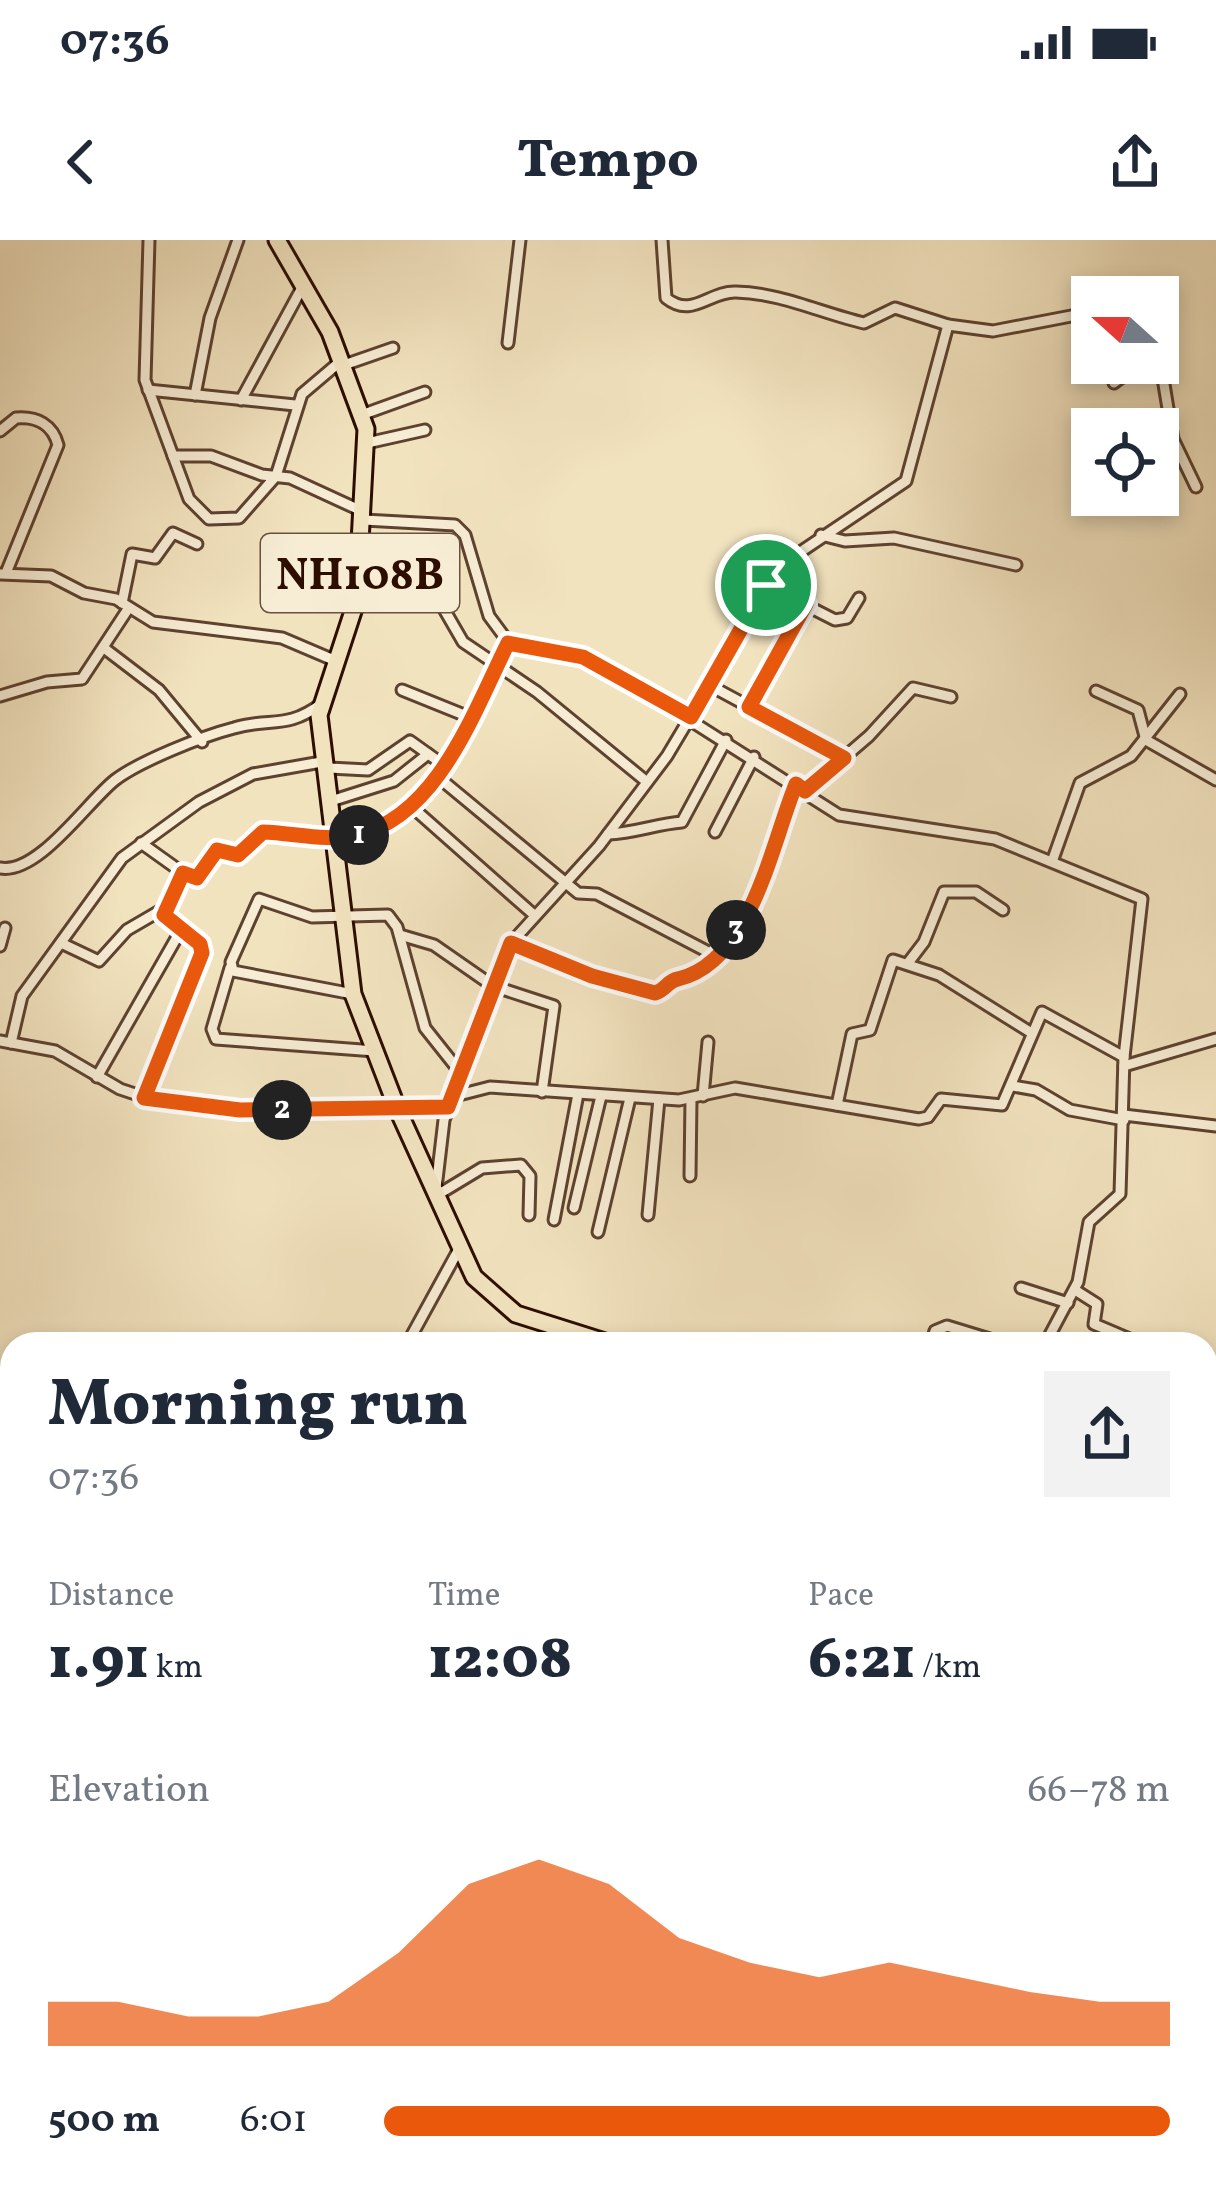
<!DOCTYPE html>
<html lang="en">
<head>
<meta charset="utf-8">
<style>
	:root { --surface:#fff; --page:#f2f2f3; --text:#1f2937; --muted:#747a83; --accent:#ea580c }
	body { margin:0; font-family:Vollkorn,serif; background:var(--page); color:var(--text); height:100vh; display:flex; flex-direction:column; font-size:45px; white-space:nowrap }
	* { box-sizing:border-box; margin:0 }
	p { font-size:39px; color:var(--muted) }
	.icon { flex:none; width:66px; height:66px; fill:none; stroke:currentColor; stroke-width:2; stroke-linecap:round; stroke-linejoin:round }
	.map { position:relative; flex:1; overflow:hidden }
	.panel { position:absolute; left:0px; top:1092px; width:1218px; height:861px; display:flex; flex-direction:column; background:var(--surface); border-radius:36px 36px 0 0; box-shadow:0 6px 18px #0003 }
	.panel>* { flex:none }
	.needle { width:78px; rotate:291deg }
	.fabs { position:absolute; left:1071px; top:36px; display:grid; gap:24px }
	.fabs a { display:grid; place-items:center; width:108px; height:108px; border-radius:0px; background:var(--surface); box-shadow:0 6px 18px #0003; font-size:60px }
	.pin { position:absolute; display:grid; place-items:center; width:102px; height:102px; color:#fff; margin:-51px; border:6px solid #fff; border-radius:50%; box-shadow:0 3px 12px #0007 }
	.km { position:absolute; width:60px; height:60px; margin:-30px; border-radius:50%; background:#222; color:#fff; font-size:33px; line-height:60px; text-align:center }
	.round { display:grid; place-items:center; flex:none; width:126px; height:126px; border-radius:0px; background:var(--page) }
	.head { display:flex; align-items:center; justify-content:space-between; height:204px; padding:0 48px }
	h1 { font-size:66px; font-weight:800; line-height:90px }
	.metrics { display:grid; grid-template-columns:repeat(3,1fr); gap:18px; height:204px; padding:12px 48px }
	.metrics div { display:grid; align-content:center }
	.metrics b { font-size:60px; font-weight:800 }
	.metrics small { font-size:33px; font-weight:400 }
	.metrics p { font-size:33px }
	.chart { height:336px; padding:24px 48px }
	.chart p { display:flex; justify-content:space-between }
	.chart svg { width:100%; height:216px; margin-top:12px; fill:var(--accent); opacity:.7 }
	ul { padding:0 48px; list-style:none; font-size:39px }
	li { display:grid; grid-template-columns:192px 144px 1fr; align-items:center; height:90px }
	li i { height:30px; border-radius:15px; background:var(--accent) }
	.status { display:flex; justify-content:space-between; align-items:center; height:84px; padding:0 60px; background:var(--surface); direction:ltr }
	.status svg { height:33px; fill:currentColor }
	header { display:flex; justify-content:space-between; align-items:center; height:156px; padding:0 48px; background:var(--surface); font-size:54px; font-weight:800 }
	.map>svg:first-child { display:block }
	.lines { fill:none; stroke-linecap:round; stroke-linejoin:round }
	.street-casing { stroke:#5e4230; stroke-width:15 }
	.secondary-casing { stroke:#2c0d00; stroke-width:18 }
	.highway-casing { stroke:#2c0d00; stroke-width:21 }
	.street { stroke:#f7edd5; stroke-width:9 }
	.secondary { stroke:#f7edd5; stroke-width:12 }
	.highway { stroke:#f2e3bf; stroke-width:15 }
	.route-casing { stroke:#fff; stroke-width:24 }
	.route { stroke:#ea580c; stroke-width:15 }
	.labels { text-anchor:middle; stroke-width:9; stroke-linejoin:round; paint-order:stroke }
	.shield { fill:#f7edd5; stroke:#695040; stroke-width:3 }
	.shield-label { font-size:45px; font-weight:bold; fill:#2c0d00 }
</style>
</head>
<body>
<div class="status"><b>07:36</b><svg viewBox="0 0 49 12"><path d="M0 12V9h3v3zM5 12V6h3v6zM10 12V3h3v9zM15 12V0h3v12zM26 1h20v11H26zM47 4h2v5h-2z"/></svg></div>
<header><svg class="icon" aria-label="back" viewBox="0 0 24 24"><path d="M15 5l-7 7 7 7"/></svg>Tempo<svg class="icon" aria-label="share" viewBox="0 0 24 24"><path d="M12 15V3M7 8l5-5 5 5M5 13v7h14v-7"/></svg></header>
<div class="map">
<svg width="1216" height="1952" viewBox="0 0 1216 1952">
	<rect width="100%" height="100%" fill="#f2e3bf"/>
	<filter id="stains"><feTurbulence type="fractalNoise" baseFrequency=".00167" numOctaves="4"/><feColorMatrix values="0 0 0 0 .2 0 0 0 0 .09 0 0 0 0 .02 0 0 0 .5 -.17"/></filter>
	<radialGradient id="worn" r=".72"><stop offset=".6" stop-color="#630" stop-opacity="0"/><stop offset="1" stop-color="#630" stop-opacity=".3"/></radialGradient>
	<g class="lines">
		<g class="street-casing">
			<g id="street">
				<path d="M149,0L145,140L189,259L209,279L239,278L276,236L302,154L342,120"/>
				<path d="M662,0L666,58C692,79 709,51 736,52C781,53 821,73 864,83L895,68L948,85L993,91L1092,72"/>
				<path d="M508,103L520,0"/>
				<path d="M1158,108L1173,199L1196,247"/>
				<path d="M344,125L393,108"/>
				<path d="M1114,143L1126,134L1127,123"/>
				<path d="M148,150L295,165"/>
				<path d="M195,155L210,78L238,0"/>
				<path d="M241,160L304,44"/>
				<path d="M364,174L425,152"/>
				<path d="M0,191L16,178C37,176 53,185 58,205L6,333"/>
				<path d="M367,203L425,190"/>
				<path d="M173,216H211L262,235L290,238L364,272"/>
				<path d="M364,280L455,285L465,295L489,376L509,403L603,425L839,575L995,599L1142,659L1124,817L1120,954L1089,982L1078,1042L1045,1104"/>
				<path d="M821,295L845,301L894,298L1016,325"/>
				<path d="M0,334L51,336L84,353L116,359L153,382L282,398L336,421"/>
				<path d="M360,334L437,357L463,402L537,452L647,542"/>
				<path d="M766,345L835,380L847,378L859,358"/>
				<path d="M122,363L132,314L155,318L173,293L197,304"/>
				<path d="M104,408L159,450L202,502"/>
				<path d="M709,445L844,518"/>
				<path d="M402,450L469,477"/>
				<path d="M1096,451L1138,470L1146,500L1216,540"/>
				<path d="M0,456L47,442L82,439L128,369"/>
				<path d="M749,467L806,365"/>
				<path d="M329,528L368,530L410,501L445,526"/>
				<path d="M438,537L578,653L597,654L714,715"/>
				<path d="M805,551L869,496L913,448L951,457"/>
				<path d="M334,560L394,541L428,514"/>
				<path d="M412,567L533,674"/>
				<path d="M715,592L754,517"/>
				<path d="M608,594C635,593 656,584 682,582L726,500"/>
				<path d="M141,603L183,633L164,675L202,707L144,858"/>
				<path d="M1053,619L1080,543L1131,516L1180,454"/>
				<path d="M0,628C38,635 87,562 115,540C140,521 203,496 234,488C271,477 286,490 321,464"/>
				<path d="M183,633L197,638L216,610L238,615L263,592C294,593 327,603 357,595C438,576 473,470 509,403"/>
				<path d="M400,695L434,705L493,746L554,766L542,852"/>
				<path d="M61,703L99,721L127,690L163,669"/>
				<path d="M511,703L591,737L655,753C666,750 667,741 678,739C751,722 771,604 796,545"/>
				<path d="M0,706L5,688"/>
				<path d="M908,723L924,702L944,652H976L1003,670"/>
				<path d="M230,728L212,789L216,799L375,811"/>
				<path d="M353,754L233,731L231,722L259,659L312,677L388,675L397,687L425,788L460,832"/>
				<path d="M0,801L55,811L120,849L162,863L340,872L448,867"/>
				<path d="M11,803L22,756L122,618L199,562L253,534L327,521"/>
				<path d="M1124,826L1216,799"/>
				<path d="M97,837L181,690"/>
				<path d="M1013,846L1036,850L1070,870L1124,880"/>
				<path d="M703,856L708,802"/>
				<path d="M451,857L490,847L679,860L735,848L919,879L928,877L941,859L1002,865L1042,772L1124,817"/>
				<path d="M837,865L852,794L870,790L893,720L939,735L1030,792"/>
				<path d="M1124,875L1216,886"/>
				<path d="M690,936L691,859"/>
				<path d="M436,948L444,880L511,703L599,606L667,516L781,325L906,241L948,85"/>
				<path d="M439,954L482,928L521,925L530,936L529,975"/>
				<path d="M574,968L601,856"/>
				<path d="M648,975L659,859"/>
				<path d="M554,980L578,854"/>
				<path d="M598,992L630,858"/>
				<path d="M1021,1048L1068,1063"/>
				<path d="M1075,1050L1097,1064L1094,1084L1141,1104"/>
				<path d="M269,1101L270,1104"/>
				<path d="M407,1104L459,1009"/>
				<path d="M931,1104L935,1091L947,1086L1006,1104"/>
				<path d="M0,1288L6,1270"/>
				<path d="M1206,1425L1216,1415"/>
				<path d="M1206,1454L1216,1464"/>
				<path d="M1206,1583L1216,1550"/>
				<path d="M0,1593L12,1548"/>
				<path d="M0,1638L12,1639"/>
				<path d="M0,1687L12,1692"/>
				<path d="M1206,1749L1216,1733"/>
				<path d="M1206,1796L1216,1801"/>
				<path d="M0,1921L12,1895"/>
				<path d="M1206,1932L1216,1927"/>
				<path d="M181,1941L182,1952"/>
				<path d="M236,1941L237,1952"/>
				<path d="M760,1941L784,1952"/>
				<path d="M1143,1941H1186"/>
				<path d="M27,1952L33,1941"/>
				<path d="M538,1952L540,1941"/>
				<path d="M698,1952L702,1941"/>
			</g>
		</g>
		<g class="secondary-casing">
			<g id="secondary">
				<path d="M87,1941L90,1952"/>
				<path d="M827,1952L828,1941"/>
			</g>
		</g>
		<g class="highway-casing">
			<g id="highway">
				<path d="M277,0L330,92L366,189L357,359L319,475L353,754L397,868L474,1037L516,1074L611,1104"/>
				<path d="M0,1881L12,1887"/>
			</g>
		</g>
		<use href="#street" class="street"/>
		<use href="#secondary" class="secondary"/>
		<use href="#highway" class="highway"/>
	</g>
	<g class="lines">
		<g class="route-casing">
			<path id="route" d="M766,345L806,364L749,467L844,518L805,551L796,544C771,605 751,722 678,739C667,741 666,750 655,753L592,736L511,703L448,867L240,870L144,858L202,713L200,704L164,675L183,633L197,638L217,610L238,615L263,592C294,593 327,602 357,595C438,576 474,471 508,403L583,417L691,477Z"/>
		</g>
		<use href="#route" class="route"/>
	</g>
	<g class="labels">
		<rect class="shield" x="261" y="294" width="198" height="78" rx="9"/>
		<g class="shield-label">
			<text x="360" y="349">NH108B</text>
		</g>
	</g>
	<rect width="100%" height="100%" filter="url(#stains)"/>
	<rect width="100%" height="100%" fill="url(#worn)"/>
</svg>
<div class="fabs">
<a><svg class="needle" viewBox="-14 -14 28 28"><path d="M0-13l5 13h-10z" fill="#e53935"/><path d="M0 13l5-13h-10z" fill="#747a83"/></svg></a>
<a><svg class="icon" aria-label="locate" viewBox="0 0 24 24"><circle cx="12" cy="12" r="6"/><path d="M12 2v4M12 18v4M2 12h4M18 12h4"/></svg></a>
</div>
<div class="pin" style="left:766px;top:345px;background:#1e9e55"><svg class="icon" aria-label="arrive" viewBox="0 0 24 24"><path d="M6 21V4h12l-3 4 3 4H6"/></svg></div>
<b class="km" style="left:359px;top:595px">1</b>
<b class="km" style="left:282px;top:870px">2</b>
<b class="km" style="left:736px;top:690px">3</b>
<section class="panel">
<div class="head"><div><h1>Morning run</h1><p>07:36</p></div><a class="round"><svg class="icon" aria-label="share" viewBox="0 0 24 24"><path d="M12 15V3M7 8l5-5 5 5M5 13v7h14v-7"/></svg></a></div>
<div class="metrics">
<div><p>Distance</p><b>1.91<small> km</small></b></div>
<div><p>Time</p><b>12:08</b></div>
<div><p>Pace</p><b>6:21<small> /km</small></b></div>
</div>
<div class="chart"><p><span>Elevation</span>66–78 m</p>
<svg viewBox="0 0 160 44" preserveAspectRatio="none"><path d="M0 44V35L10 35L20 38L30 38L40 35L50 25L60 11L70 6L80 11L90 22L100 27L110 30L120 27L130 30L140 33L150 35L160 35V44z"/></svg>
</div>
<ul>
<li><b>500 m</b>6:01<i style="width:100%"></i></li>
</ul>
</section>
</div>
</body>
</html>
